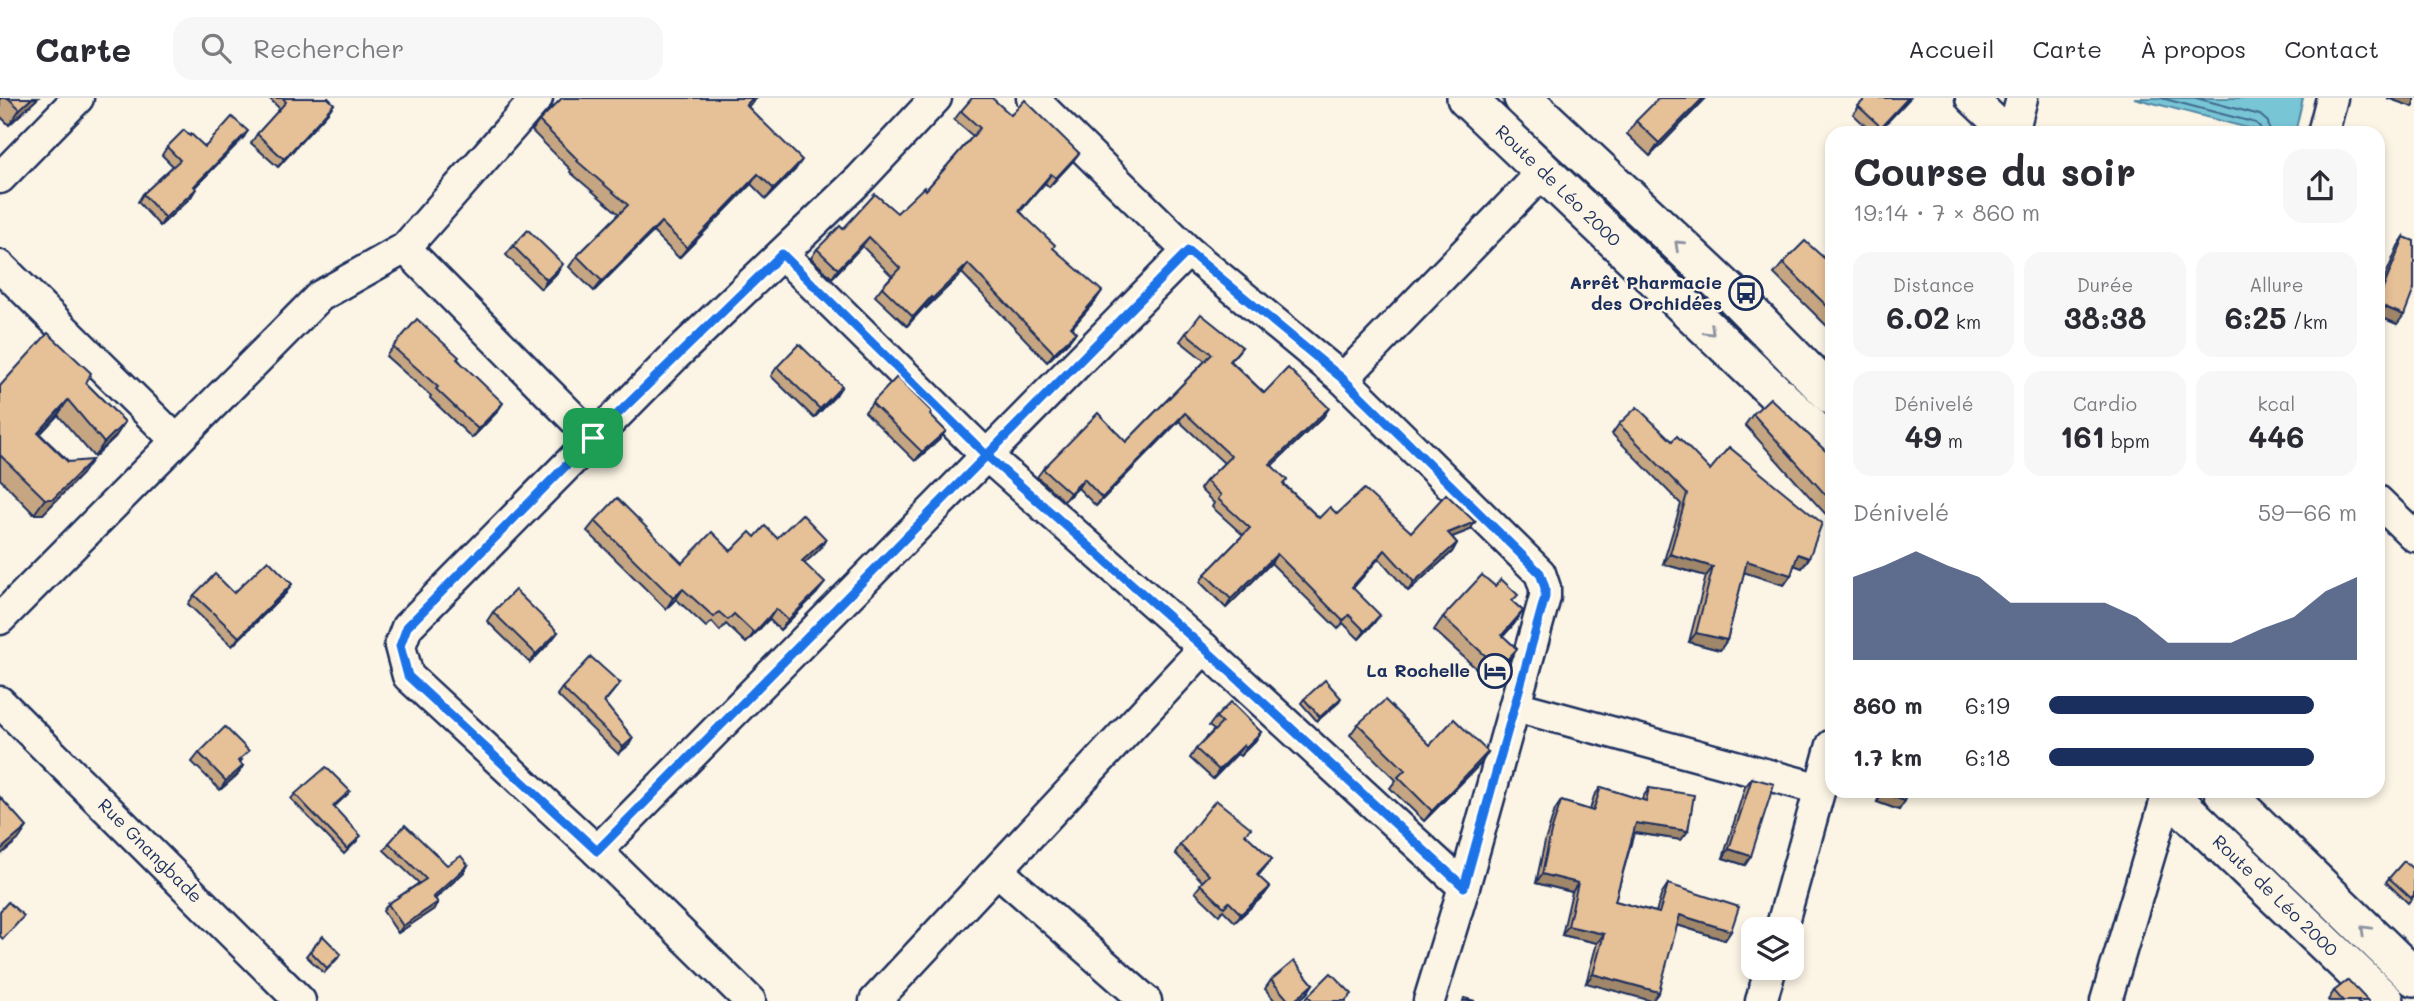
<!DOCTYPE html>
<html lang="fr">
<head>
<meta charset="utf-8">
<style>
	:root { --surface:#fff; --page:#f7f7f7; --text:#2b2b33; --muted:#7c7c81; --line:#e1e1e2; --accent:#1b2f5e }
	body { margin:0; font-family:Mali,sans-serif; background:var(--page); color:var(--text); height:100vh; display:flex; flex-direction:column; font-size:26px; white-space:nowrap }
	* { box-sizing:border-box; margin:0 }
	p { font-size:23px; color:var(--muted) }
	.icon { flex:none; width:38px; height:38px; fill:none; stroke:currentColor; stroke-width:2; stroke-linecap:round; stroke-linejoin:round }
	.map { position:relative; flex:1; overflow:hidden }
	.side { position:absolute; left:1825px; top:28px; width:560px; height:672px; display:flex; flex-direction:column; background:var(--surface); border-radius:21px; box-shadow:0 4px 10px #0003 }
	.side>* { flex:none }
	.tools { position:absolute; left:1741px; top:819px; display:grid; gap:14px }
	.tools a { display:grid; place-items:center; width:63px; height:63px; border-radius:14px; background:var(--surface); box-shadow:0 4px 10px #0003; font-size:35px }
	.pin { position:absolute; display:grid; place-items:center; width:60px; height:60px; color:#fff; margin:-30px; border-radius:14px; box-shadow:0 4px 10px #0006 }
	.round { display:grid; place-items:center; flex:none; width:74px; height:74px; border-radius:21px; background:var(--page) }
	.headline { display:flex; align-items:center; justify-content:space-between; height:119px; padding:0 28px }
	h1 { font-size:38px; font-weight:700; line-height:52px }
	.metrics { display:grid; grid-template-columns:repeat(3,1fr); gap:10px; height:119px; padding:7px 28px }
	.metrics div { display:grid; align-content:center; border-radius:18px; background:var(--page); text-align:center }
	.metrics b { font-size:30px; font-weight:700 }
	.metrics small { font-size:19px; font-weight:400 }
	.metrics p { font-size:19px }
	.chart { height:196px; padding:14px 28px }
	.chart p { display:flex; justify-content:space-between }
	.chart svg { width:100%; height:126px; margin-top:7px; fill:var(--accent); opacity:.7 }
	ul { padding:0 28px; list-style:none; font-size:23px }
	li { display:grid; grid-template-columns:112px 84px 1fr; align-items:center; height:52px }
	li i { height:18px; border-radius:9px; background:var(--accent) }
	header { display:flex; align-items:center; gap:42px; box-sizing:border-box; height:98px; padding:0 35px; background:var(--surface); border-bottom:2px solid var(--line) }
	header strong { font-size:33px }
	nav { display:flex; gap:38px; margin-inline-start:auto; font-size:24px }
	.search { width:490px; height:63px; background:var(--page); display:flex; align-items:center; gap:18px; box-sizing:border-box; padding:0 24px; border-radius:21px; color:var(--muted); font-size:26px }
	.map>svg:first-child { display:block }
	.water { fill:#78c5d6; stroke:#5389a6; stroke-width:2 }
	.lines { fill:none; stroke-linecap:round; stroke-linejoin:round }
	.shore { stroke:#406b8e; stroke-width:2 }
	.minor-casing { stroke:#1b2f5e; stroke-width:35 }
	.tertiary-casing { stroke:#1b2f5e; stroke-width:42 }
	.minor { stroke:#fcf5e5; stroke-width:30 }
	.tertiary { stroke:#fcf5e5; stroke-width:37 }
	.wall { fill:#c6a682; stroke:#1b2f5e; stroke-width:2 }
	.shaded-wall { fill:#a1876a; stroke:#1b2f5e; stroke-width:2 }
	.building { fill:#e6c197; stroke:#1b2f5e; stroke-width:2 }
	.oneway { stroke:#8c92a2 }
	.route-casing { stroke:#fff; stroke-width:14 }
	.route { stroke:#1a73e8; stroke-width:9 }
	.labels { text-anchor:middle; stroke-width:5; stroke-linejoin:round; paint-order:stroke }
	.street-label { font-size:18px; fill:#1b2f5e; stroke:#fcf5e5 }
	.poi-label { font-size:18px; font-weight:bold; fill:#1b2f5e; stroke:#fcf5e5; text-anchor:end }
</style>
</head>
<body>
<header>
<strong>Carte</strong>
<div class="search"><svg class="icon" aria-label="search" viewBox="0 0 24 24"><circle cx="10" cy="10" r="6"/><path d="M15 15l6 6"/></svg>Rechercher</div>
<nav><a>Accueil</a><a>Carte</a><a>À propos</a><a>Contact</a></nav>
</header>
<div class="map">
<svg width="2414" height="903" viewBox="0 0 2414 903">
	<rect width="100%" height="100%" fill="#fcf5e5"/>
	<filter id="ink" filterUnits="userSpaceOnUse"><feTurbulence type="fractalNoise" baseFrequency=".0143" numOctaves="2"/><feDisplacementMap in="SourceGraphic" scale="14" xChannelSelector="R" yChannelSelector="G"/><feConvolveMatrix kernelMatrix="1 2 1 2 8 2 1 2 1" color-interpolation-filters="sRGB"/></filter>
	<g filter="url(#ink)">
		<path class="water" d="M2134,0H2303L2295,35H2267Z"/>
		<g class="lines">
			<g class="shore">
				<path d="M2161,0L2256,25L2260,29L2262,35"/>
				<path d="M2196,0L2260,17L2268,24L2270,35"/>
			</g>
			<g class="minor-casing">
				<g id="minor">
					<path d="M1032,0L1188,153L1343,281L1540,475L1545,490V499L1464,789L1429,903"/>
					<path d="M1971,0L2008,35"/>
					<path d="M2013,35L2022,0"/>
					<path d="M2323,35L2332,0"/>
					<path d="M0,80L78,0"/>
					<path d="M405,150L593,340"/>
					<path d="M782,156L986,357L1204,550L1464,789"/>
					<path d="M0,168L176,342"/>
					<path d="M1343,281L1543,74"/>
					<path d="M2378,403L2414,438"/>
					<path d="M0,521L320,198L405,150L537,0"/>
					<path d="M0,604L300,903"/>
					<path d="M1515,608L1820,691"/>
					<path d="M597,753L1188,153"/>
					<path d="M998,773L1146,903"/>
					<path d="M1781,831L1832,647"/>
					<path d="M750,903L597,753L408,578L400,548L407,529L676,257L860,81L936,0"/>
					<path d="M875,903L1204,550"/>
					<path d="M1761,903L1771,870"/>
					<path d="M2106,903L2168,695"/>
				</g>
			</g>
			<g class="tertiary-casing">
				<g id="tertiary">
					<path d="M1466,0L1832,349"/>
					<path d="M1523,0L1735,199L1832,298"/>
					<path d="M2166,693L2385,903"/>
					<path d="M2223,693L2414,879"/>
				</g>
			</g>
			<use href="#minor" class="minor"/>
			<use href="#tertiary" class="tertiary"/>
		</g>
		<g class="wall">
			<path d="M0,0H38L9,27L0,18Z"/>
			<path d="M269,0H328L334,6L328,14L278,69L251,45L257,36L280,11Z"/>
			<path d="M1706,0L1650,58L1627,36L1636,23Z"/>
			<path d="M1866,0H1910L1877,35H1873L1853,16Z"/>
			<path d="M748,8L795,72L766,101L751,86L679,160L653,134L594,193L569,169L577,158L619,116L570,74L571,72L532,33L539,23Z"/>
			<path d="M961,13L1011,17L1079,55L1072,64L1049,89L1045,85L1020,113L1053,150L1096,202L1072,230L1076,234L1069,243L1047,264L962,175L926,210L925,208L907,228L875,198L882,189L892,178L862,148L832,180L811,160L817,151L843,131L897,115L926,92L973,38L954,22Z"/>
			<path d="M190,38L205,49L243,40L195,89L191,99L160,128L138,104L143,96L173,68L162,57L167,49Z"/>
			<path d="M2404,139L2397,226L2378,218V196L2398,148Z"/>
			<path d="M513,148L557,175L541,191L506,157Z"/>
			<path d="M1832,150V233L1774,176L1783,165L1824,160Z"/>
			<path d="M1186,235L1242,249L1231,263L1264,295L1329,310L1323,319L1272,367L1284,386L1319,420L1337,416L1411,434L1470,432L1452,439L1457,445L1452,454L1408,493L1379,460L1353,490L1374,525L1359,541L1343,525L1338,531L1271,465L1226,510L1200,484L1205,476L1243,437L1212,409L1214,405L1200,391L1206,383L1224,365L1179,323L1096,408L1078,390L1064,403L1037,379L1043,371L1126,344L1205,263L1180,243Z"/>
			<path d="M393,249L458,261L497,314L472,340L430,300L431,298L386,258Z"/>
			<path d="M777,269L836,297L814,320L771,278Z"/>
			<path d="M86,285L125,324L115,339L94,359L58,317L40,336L82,376L43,416H34L0,381V288Z"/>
			<path d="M872,305L930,317L939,342L915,363L865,314Z"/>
			<path d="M1753,316L1832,359V418L1830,421L1745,327Z"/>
			<path d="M1619,326L1672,343L1710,372L1809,460L1802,470L1794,467L1791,477L1784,487L1744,474L1727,542L1720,552L1689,544L1706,478L1663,466L1681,406L1612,336Z"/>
			<path d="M595,423L682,465L731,453L755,439L826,441L819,452L804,465L817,495L780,532L769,521L746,545L726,526L720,533L712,524L706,529L676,501L666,511L587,433Z"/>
			<path d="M234,495H286L232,548L188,506L194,497Z"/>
			<path d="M1513,504L1523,513L1514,526L1503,538L1517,551L1508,564L1490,583L1434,532L1443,519Z"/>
			<path d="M493,514L558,534L551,543L530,565L487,523Z"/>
			<path d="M620,585L604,605L629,647L618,656L557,597L562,590Z"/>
			<path d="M1304,601L1338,605L1317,623L1301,605Z"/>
			<path d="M1216,619L1261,634L1255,643L1240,658L1237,656L1213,681L1190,660L1196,651L1214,632L1209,628Z"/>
			<path d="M1358,626L1430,647L1488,654L1481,665L1424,723L1390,690L1396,682L1350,637Z"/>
			<path d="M199,655L242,662L240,665L243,668L237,677L220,692L192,664Z"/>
			<path d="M1752,680L1751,758L1745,767L1723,760L1745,689Z"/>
			<path d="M1601,689L1642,702L1643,699L1649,690L1688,733L1681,742L1634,735L1615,803L1656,814L1662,795L1668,786L1731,833L1725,842L1677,827L1586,885L1597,845L1562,837L1572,794L1536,785L1545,743L1555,712L1561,703L1590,712L1594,698Z"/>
			<path d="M1881,693H1906L1899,712L1877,704Z"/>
			<path d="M295,696L347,697L334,709L358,742L344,756L291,701Z"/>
			<path d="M1246,737L1272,761L1258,778L1270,789L1264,797L1235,824L1223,812L1219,817L1195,794L1203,784L1175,755L1180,747Z"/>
			<path d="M389,745L447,767H468L464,774L435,801L434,811L398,835L383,813L388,806L419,785L384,752Z"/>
			<path d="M2389,780L2414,798L2408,805L2386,784Z"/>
			<path d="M310,853L338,860L324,875L306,858Z"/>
			<path d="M1271,882L1313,886L1307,895L1298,903H1275L1265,891Z"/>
			<path d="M2334,893L2368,903H2329L2328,902Z"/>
			<path d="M1308,898L1347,903H1304Z"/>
		</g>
		<g class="shaded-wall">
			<path d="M32,0H38L9,27L20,11Z"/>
			<path d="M753,0H757L739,17L746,7Z"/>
			<path d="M1703,0H1706L1650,58L1659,45Z"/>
			<path d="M1908,0H1910L1877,35L1881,29Z"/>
			<path d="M2387,0H2414V8L2413,9Z"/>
			<path d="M334,6L328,14L278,69L284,61Z"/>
			<path d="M248,33L243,40L188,96L194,88Z"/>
			<path d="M1079,55L1072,64L1049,89L1056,80Z"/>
			<path d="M802,62L795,72L766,101L774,91Z"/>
			<path d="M758,76L751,86L679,160L687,150Z"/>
			<path d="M1051,76L1045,85L1013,122L1019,113Z"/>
			<path d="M196,91L191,99L160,128L165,120Z"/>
			<path d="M661,124L653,134L594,193L602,183Z"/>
			<path d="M869,139L862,148L832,180L838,171Z"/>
			<path d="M563,166L557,175L541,191L547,182Z"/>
			<path d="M968,166L962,175L926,210L932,201Z"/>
			<path d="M1102,193L1096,202L1064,238L1071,229Z"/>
			<path d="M931,199L925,208L907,228L913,219Z"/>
			<path d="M2378,206L2404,217L2397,226L2378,218Z"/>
			<path d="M1076,234L1069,243L1047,264L1054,255Z"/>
			<path d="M842,288L836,297L814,320L820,311Z"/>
			<path d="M68,302L58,317L28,349L38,335Z"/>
			<path d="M503,305L497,314L472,340L478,331Z"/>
			<path d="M1329,310L1323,319L1265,374L1270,366Z"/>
			<path d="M1185,315L1179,323L1096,408L1102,400Z"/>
			<path d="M125,324L115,339L94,359L104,345Z"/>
			<path d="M946,333L939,342L915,363L922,354Z"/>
			<path d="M92,362L82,376L43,416H34L45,401Z"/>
			<path d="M1084,381L1078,390L1064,403L1070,395Z"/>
			<path d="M1475,424L1470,432L1442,443L1448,435Z"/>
			<path d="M826,441L819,452L795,474L802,463Z"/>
			<path d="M1457,445L1452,454L1408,493L1414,484Z"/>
			<path d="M1385,452L1379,460L1347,497L1352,489Z"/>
			<path d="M1277,456L1271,465L1226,510L1231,501Z"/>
			<path d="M1670,456L1713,469L1706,478L1663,466Z"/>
			<path d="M1798,456L1809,460L1802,470L1791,466Z"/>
			<path d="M1747,463L1791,477L1784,487L1740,473Z"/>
			<path d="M825,485L817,495L780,532L788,522Z"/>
			<path d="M292,486L286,495L232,548L239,539Z"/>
			<path d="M683,491L676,501L666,511L673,500Z"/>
			<path d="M776,511L769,521L746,545L754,535Z"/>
			<path d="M1523,513L1514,526L1493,550L1502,537Z"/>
			<path d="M1380,517L1374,525L1359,541L1365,533Z"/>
			<path d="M558,534L551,543L530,565L536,556Z"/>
			<path d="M1696,535L1727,542L1720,552L1689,544Z"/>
			<path d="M1517,551L1508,564L1490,583L1499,570Z"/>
			<path d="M1341,600L1338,605L1317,623L1320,619Z"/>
			<path d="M1261,634L1255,643L1240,658L1246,649Z"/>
			<path d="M633,640L629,647L618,656L623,649Z"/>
			<path d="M1244,647L1237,656L1213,681L1219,672Z"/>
			<path d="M1488,654L1481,665L1424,723L1432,713Z"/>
			<path d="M243,668L237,677L220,692L226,683Z"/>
			<path d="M1884,695L1905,703L1899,712L1877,704Z"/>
			<path d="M1636,725L1688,733L1681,742L1630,734Z"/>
			<path d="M27,729L18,742L0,757V752Z"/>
			<path d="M1729,751L1751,758L1745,767L1723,760Z"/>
			<path d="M468,767L464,774L429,806L433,799Z"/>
			<path d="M1542,776L1578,785L1572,794L1536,785Z"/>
			<path d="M1270,789L1264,797L1235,824L1241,816Z"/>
			<path d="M438,804L434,811L398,835L403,828Z"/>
			<path d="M1680,817L1731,833L1725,842L1674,826Z"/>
			<path d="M1568,828L1604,836L1597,845L1562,837Z"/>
			<path d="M1593,876L1659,894L1652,903L1586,885Z"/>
			<path d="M1313,886L1307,895L1298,903H1294Z"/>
		</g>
		<g class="building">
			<path d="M8,0H32L20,11Z"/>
			<path d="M283,0H328L334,6L284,61L257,36L286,4Z"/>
			<path d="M562,0H753L746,7L802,62L774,91L758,76L687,150L661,124L602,183L577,158L628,107L577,63L578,62L539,23Z"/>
			<path d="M972,0H992L1011,17L1025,2L1079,55L1056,80L1051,76L1019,113L1055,147L1053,150L1102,193L1071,229L1076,234L1054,255L968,166L932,201L931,199L913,219L882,189L900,170L869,139L838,171L817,151L840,128L843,131L875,96L897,115L924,89L926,92L980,30L961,13Z"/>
			<path d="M1659,0H1703L1659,45L1636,23Z"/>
			<path d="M1866,0H1908L1881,29L1858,8Z"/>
			<path d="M232,19L248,33L194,88L196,91L165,120L143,96L180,62L167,49L184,32L190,38L191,36L205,49Z"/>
			<path d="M528,132L563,166L547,182L513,148Z"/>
			<path d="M2404,139L2414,143V191L2404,217L2378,206V203Z"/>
			<path d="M1805,143L1824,160L1832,150V213L1783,165Z"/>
			<path d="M1201,216L1242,249L1230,263L1264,295L1288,270L1329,310L1270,366L1287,382L1283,386L1319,420L1330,409L1337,416L1364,391L1411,434L1446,396L1475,424L1448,435L1457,445L1414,484L1385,452L1352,489L1380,517L1365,533L1349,517L1343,523L1277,456L1231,501L1205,476L1250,430L1218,401L1221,397L1206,383L1231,358L1185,315L1102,400L1084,381L1070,395L1043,371L1098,315L1126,344L1212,256L1186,235Z"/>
			<path d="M417,221L459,259L457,261L503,305L478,331L436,291L438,289L393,249Z"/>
			<path d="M48,235L91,275L86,285L125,324L104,345L68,302L38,335L68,364L92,362L53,401H45L0,357V288Z"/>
			<path d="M799,246L842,288L820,311L777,269Z"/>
			<path d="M897,279L932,314L930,317L946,333L922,354L872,305Z"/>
			<path d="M1770,300L1832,359V404L1753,316Z"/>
			<path d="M1637,309L1672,343L1677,338L1710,372L1729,349L1822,425L1809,460L1798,456L1791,477L1747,463L1727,542L1696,535L1713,469L1670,456L1687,396L1619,326Z"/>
			<path d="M617,400L682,465L712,434L731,453L750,434L755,439L765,428L777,440L802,416L826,441L802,463L825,485L788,522L776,511L754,535L734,516L728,522L719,514L714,519L683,491L673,500L595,423Z"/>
			<path d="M268,462L292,486L239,539L194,497L215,476L234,495Z"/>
			<path d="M1482,477L1495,488L1501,481L1518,497L1512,503L1523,513L1502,537L1517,551L1499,570L1443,519Z"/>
			<path d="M515,492L558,534L536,556L493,514Z"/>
			<path d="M591,559L620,585L604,604L633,640L623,649L562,590Z"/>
			<path d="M1325,582L1341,600L1320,619L1304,601Z"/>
			<path d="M1385,602L1430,647L1454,621L1488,654L1432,713L1398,679L1405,672L1358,626Z"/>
			<path d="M1231,604L1261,634L1246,649L1244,647L1219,672L1196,651L1222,625L1216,619Z"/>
			<path d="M225,629L249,653L238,663L243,668L226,683L199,655Z"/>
			<path d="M326,669L350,693L333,708L361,738L347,751L295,696Z"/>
			<path d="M1752,680L1774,686L1751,758L1729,751Z"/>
			<path d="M1601,689L1646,703L1649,690L1694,697L1688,733L1636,725L1615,803L1659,815L1668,786L1739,809L1731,833L1680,817L1659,894L1593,876L1604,836L1568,828L1578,785L1542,776L1551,734L1561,703L1593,713Z"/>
			<path d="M1884,693H1906L1905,703L1884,695Z"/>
			<path d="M0,699L27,729L0,752Z"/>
			<path d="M1216,702L1251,730L1245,736L1272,761L1257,777L1270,789L1241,816L1229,804L1224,809L1200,786L1209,777L1180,747Z"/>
			<path d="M405,727L447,767L461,758L468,767L433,799L438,804L403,828L388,806L426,781L389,745Z"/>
			<path d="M2404,763L2414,772V797L2411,800L2389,780Z"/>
			<path d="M8,804L24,818L3,841L0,838V813Z"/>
			<path d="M323,838L341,856L327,870L310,853Z"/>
			<path d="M1294,863L1313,886L1294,903H1289L1271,882Z"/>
			<path d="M1331,875L1352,896L1345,903H1313L1308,898Z"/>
			<path d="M2348,882L2368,903H2343L2334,893Z"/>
			<path d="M1464,900L1475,903H1463Z"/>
		</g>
		<defs><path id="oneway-chevron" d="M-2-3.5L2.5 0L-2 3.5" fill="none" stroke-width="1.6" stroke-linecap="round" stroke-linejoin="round" transform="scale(1.75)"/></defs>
		<g class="oneway">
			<use href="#oneway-chevron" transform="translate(1679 147) rotate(-137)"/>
			<use href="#oneway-chevron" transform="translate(1710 233) rotate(44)"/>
			<use href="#oneway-chevron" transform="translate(2365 832) rotate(-136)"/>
		</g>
	</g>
	<g class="lines" filter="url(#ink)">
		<g class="route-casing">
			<path id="route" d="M593,340L782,156L986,357L1204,550L1464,789L1545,499V490L1540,475L1343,281L1188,153L597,753L408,578L400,548L407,529L593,340"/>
		</g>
		<use href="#route" class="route"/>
	</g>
	<defs>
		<g id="bus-ring" transform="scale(1.75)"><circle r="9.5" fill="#fcf5e5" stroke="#1b2f5e" stroke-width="1.5"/><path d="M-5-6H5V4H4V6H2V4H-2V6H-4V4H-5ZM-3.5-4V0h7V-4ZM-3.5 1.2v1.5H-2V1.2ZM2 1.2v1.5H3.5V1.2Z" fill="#1b2f5e"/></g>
		<g id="hotel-ring" transform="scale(1.75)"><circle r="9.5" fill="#fcf5e5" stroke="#1b2f5e" stroke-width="1.5"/><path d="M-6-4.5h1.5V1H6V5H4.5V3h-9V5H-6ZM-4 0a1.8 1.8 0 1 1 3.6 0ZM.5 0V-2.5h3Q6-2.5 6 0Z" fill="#1b2f5e"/></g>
	</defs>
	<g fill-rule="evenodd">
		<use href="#bus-ring" x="1746" y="195"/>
		<use href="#hotel-ring" x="1495" y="573"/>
	</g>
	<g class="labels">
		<g class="street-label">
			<text transform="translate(1558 88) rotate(44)" y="6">Route de Léo 2000</text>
			<text transform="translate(150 753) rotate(45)" y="6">Rue Gnangbade</text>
			<text transform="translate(2275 798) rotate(44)" y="6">Route de Léo 2000</text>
		</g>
		<g class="poi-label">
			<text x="1722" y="191">Arrêt Pharmacie<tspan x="1722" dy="21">des Orchidées</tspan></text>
			<text x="1470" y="579">La Rochelle</text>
		</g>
	</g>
</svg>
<div class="tools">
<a><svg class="icon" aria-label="layers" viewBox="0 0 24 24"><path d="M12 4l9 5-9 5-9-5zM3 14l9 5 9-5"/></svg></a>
</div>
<div class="pin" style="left:593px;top:340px;background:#1e9e55"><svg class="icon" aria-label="arrive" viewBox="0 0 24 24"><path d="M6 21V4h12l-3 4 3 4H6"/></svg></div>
<section class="side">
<div class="headline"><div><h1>Course du soir</h1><p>19:14 · 7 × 860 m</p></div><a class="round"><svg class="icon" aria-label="share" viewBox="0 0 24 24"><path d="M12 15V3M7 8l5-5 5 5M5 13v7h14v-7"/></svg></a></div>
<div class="metrics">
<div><p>Distance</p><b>6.02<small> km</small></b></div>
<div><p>Durée</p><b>38:38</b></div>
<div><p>Allure</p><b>6:25<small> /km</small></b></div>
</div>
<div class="metrics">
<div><p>Dénivelé</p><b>49<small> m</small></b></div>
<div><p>Cardio</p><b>161<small> bpm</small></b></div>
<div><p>kcal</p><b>446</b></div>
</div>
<div class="chart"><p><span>Dénivelé</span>59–66 m</p>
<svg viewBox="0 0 160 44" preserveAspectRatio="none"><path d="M0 44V15L10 11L20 6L30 11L40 15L50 24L60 24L70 24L80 24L90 29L100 38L110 38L120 38L130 33L140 29L150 20L160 15V44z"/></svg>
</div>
<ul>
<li><b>860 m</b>6:19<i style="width:86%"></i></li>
<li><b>1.7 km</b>6:18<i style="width:86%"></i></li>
</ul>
</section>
</div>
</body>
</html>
